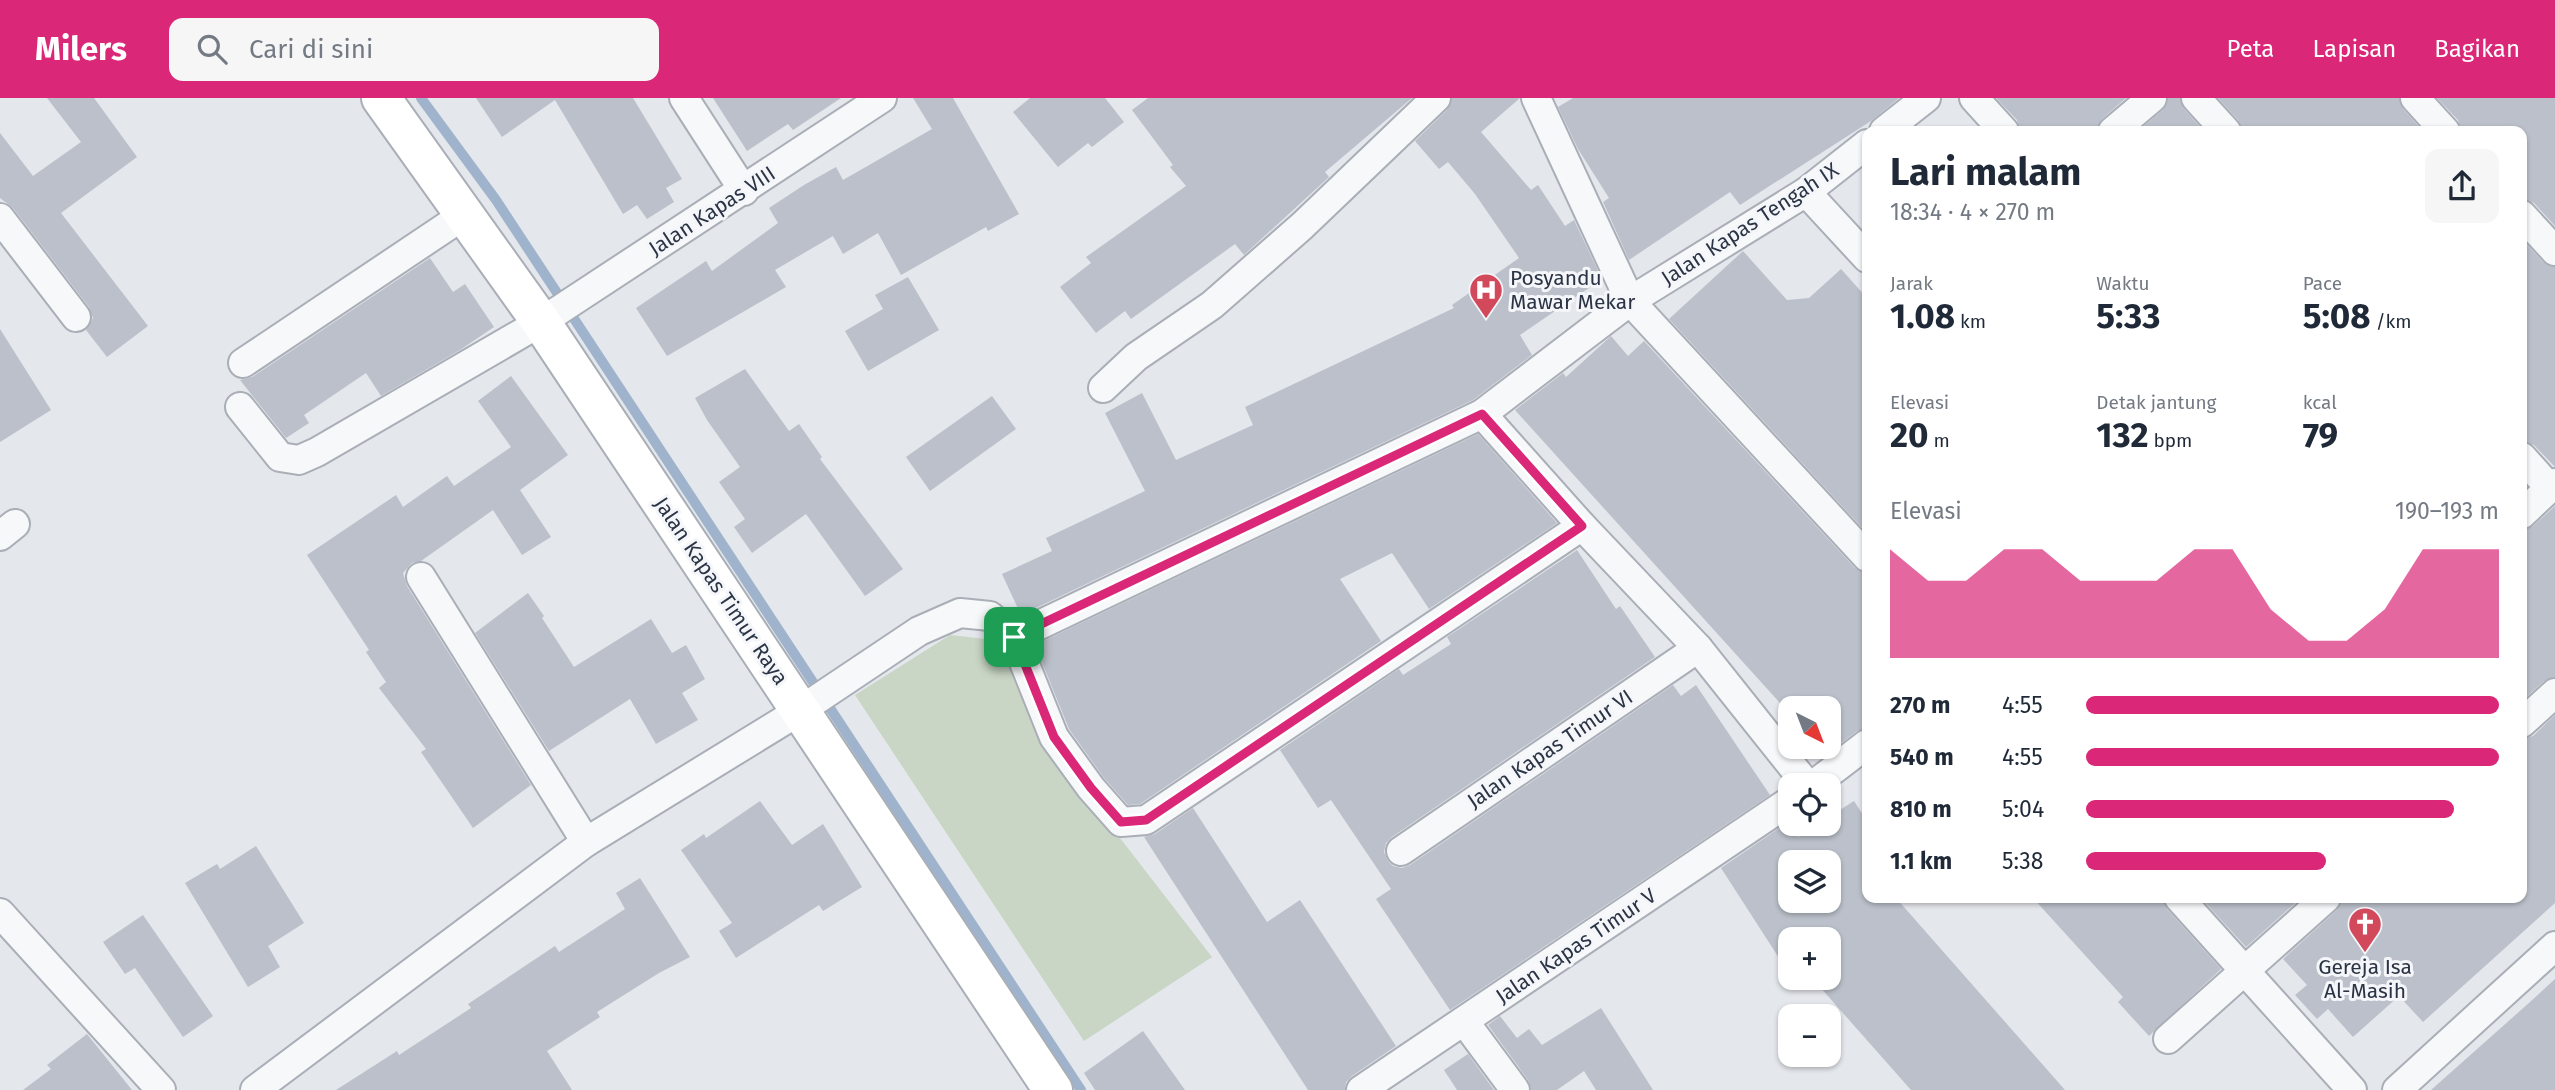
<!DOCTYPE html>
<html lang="id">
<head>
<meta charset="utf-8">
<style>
	:root { --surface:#fff; --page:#f6f6f7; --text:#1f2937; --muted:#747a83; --accent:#db2777 }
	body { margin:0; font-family:"Fira Sans",sans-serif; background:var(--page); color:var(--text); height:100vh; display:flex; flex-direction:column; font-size:26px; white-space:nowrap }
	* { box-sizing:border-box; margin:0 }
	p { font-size:23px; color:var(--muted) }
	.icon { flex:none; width:38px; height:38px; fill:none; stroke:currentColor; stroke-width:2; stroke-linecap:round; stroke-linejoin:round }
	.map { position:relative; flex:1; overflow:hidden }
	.details { position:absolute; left:1862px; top:28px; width:665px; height:777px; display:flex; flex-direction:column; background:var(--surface); border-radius:14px; box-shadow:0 2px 5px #0004 }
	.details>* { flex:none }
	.needle { width:46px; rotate:138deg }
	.controls { position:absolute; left:1778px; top:598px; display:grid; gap:14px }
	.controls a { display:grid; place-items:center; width:63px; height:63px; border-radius:14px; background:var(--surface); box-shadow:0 2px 5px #0004; font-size:35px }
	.pin { position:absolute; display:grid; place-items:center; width:60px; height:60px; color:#fff; margin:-30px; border-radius:14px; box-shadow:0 4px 10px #0006 }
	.round { display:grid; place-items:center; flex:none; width:74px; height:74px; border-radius:14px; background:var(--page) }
	.summary { display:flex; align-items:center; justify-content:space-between; height:119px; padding:0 28px }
	h1 { font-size:38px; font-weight:700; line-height:52px }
	.metrics { display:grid; grid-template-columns:repeat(3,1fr); gap:10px; height:119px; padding:7px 28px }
	.metrics div { display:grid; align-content:center }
	.metrics b { font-size:35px; font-weight:700 }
	.metrics small { font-size:19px; font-weight:400 }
	.metrics p { font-size:19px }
	.chart { height:196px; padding:14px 28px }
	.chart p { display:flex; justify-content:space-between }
	.chart svg { width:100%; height:126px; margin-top:7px; fill:var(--accent); opacity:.7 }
	ul { padding:0 28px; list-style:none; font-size:23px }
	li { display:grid; grid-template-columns:112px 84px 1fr; align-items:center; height:52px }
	li i { height:18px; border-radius:9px; background:var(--accent) }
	header { display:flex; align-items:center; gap:42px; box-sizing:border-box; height:98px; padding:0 35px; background:var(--accent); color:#fff }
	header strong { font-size:33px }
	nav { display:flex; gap:38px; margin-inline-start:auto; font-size:24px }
	.search { width:490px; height:63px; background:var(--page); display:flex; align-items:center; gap:18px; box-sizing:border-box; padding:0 24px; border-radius:14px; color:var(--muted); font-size:26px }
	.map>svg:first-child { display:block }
	.green { fill:#c9d6c5 }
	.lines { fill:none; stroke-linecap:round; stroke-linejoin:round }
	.stream { stroke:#9fb4cc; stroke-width:10 }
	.building { fill:#bbc0ca; fill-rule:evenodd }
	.street-casing { stroke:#a9aeb7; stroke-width:32 }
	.secondary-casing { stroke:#a9aeb7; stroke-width:42 }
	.street { stroke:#f7f8fa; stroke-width:28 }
	.secondary { stroke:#fff; stroke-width:38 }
	.route-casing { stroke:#fff; stroke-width:14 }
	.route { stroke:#db2777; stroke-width:9 }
	.labels { text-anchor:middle; stroke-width:6; stroke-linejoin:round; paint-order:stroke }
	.street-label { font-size:21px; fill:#2b3445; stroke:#f4f6f9 }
	.poi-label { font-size:21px; fill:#2b3445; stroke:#f4f6f9; text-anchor:start }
</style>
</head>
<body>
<header>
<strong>Milers</strong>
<div class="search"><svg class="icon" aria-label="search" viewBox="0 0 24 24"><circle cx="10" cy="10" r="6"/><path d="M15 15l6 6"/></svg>Cari di sini</div>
<nav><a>Peta</a><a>Lapisan</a><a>Bagikan</a></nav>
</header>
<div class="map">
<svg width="2555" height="992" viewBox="0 0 2555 992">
	<rect width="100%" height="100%" fill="#e4e7ec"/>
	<path class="green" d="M950,537L1003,543L1042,639L1212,859L1084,943L855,597Z"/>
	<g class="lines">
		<path class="stream" d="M421,0L496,102L1081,992"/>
	</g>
	<g class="building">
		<path d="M47,0H94L137,59L61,115L148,228L107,259L86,232L93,220L89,209L13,110L0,100V35L33,78L81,44Z"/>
		<path d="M476,0H633L682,81L666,90L674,104L647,121L637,107L623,116L555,2L502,39Z"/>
		<path d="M713,0H841L793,32L788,26L747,53Z"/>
		<path d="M913,0H953L1019,116L988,133L986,129L901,177L878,135L843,156L833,138L775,172L786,189L667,258L636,210L706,163L712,173L778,125L769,110L804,87L836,69L843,82L932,31Z"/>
		<path d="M1030,0H1105L1124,24L1092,49L1088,45L1058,69L1013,14Z"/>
		<path d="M1148,0H1412L1325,74L1329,79L1244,157L1235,146L1131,221L1125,213L1096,235L1060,189L1091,165L1086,159L1186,88L1170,69L1173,67L1132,12Z"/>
		<path d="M1452,0H1520L1481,34L1531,92L1538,87L1565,128L1574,122L1602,181L1520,237L1532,257L1473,302L1021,517L1002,476L1052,453L1046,440L1145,393L1105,315L1142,295L1176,362L1253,327L1245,309L1454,210L1452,207L1519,160L1475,96L1448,64L1439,71L1415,43L1447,12Z"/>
		<path d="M1573,0H1899L1871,23L1740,107L1730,94L1629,162L1603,104L1609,100L1578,51L1558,9Z"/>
		<path d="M1996,0H2126L2102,21L2097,33H2020L2017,22Z"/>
		<path d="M2168,0H2180L2184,11L2204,33H2138L2163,12Z"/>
		<path d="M2218,0H2399L2403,11L2423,33H2242L2238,22Z"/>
		<path d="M2437,0H2555V128L2534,105L2522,101V33H2461L2458,22Z"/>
		<path d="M2522,141L2543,164L2555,169V369L2534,347L2522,343Z"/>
		<path d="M1743,153L1787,202L1809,200L1841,171L1867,200V435L1669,221Z"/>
		<path d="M430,160L453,194L465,186L494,229L460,252L381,298L366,275L304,317L309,325L286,340L240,282L252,279Z"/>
		<path d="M908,179L939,232L868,273L845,233L883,211L875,197Z"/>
		<path d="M0,231L51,312L0,344Z"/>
		<path d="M1611,238L1628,258L1644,243L1855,470L1867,475V630L1857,633L1827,656L1820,649H1829V611H1790V616L1515,312L1563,275L1566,279Z"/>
		<path d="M745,271L789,333L799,326L822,359L820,361L903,471L865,498L806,416L752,455L734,429L745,421L719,384L740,369L707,322L695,300Z"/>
		<path d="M511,278L568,357L520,392L551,439L522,457L493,412L421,463L412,465L403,475L407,488L531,687L473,730L421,654L426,651L379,590L386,584L366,554L369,552L307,457L396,397L403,409L447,378L454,388L511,349L478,303Z"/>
		<path d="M992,298L1016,331L930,393L906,359Z"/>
		<path d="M1478,336L1557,425L1429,511L1392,455L1340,481L1381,543L1140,706L1128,707L1104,680L1069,631L1035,547Z"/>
		<path d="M2555,408V579L2544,583L2522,603V432L2533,428Z"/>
		<path d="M1577,452L1616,511L1620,508L1655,559L1392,739L1386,745L1384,754L1388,763L1393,768L1402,770L1410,767L1673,587L1681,598L1696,587L1770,697L1450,912L1376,801L1391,791L1331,702L1318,710L1280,652L1399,571L1403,577L1451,546L1447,539Z"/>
		<path d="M528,495L544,518L542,520L574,569L651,521L672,555L686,547L705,581L682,595L698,622L656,646L630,601L549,653L475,535Z"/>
		<path d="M2555,617V805L2423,924L2399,898L2353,939L2328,911L2317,921L2295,897L2307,887L2283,861L2337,812L2342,800H2522V641L2533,638Z"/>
		<path d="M760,703L792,747L823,726L862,789L823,813L819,807L736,860L719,833L732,825L681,752L704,736L706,740Z"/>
		<path d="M1854,703L1867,723V800H1896L2065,992H1911L1812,880H1829V842H1790V877L1721,770L1788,724L1798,739L1817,726H1829V719ZM1790,765H1829V803H1790Z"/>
		<path d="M1193,710L1267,824L1300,802L1396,948L1352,978L1346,984L1345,992H1308L1144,739L1155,736Z"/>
		<path d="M256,748L304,825L268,848L280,869L248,889L185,785L217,766L220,771Z"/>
		<path d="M640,780L690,859L659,875L597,914L600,919L547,953L572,992H336L397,953L399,957L471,910L468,906L555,848L559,854L625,811L616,795Z"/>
		<path d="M2033,800H2163L2167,811L2221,871L2149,938L2118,904L2123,899Z"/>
		<path d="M2201,800H2301L2246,849Z"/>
		<path d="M143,817L213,918L183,939L135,870L125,876L103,844Z"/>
		<path d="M2555,881V992H2431L2530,904Z"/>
		<path d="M1601,910L1653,992H1596L1584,973L1557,992H1531L1528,982L1488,927L1500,918L1517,940L1529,931L1542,947Z"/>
		<path d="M1143,933L1185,992H1095L1084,975Z"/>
		<path d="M87,936L132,992H23L51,971L47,967Z"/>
		<path d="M1468,956L1494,992H1457L1444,972Z"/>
	</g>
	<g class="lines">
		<g class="street-casing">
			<g id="street">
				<path d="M684,0L744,93"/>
				<path d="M1536,0L1630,203L1867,459"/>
				<path d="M1974,0L2004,33"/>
				<path d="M2196,0L2226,33"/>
				<path d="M2415,0L2445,33"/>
				<path d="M1884,33L1926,0"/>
				<path d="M2113,33L2152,0"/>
				<path d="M1806,94L1867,160"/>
				<path d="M2522,117L2555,153"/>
				<path d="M0,120L76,219"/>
				<path d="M243,265L464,117"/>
				<path d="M1103,290L1136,259L1212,207L1302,128L1436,0"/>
				<path d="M240,309L280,359L299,362L317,354L541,224L882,0"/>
				<path d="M1482,316L1582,428L1698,550L1808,688"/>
				<path d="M2522,359L2550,390"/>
				<path d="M2522,416L2555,385"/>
				<path d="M0,438L15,426"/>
				<path d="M421,479L586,744"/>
				<path d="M1014,539L1054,639L1091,690L1121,724L1146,722L1582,428"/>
				<path d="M2522,625L2555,595"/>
				<path d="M1812,688L1867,646"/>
				<path d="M1401,753L1698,550"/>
				<path d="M2179,800L2352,992"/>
				<path d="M0,815L161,992"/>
				<path d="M1464,923L1515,992"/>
				<path d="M2168,941L2326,800"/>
				<path d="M255,992L586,744L801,612L919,533L960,515L990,518L1014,539L1482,316L1630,203L1806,94L1867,46"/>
				<path d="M1361,992L1790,703"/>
				<path d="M2397,992L2555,848"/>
			</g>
		</g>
		<g class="secondary-casing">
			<path id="secondary" d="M381,0L541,224L1053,992"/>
		</g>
		<use href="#street" class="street"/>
		<use href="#secondary" class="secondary"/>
	</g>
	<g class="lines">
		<g class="route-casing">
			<path id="route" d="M1482,316L1582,428L1146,722L1121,724L1091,690L1054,639L1014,539Z"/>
		</g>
		<use href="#route" class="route"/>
	</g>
	<defs>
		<g id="hospital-pin" transform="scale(1.75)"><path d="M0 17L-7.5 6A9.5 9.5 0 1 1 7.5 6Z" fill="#d1495b" stroke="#f4f6f9"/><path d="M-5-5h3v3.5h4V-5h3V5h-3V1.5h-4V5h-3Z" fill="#fff"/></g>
		<g id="church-pin" transform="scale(1.75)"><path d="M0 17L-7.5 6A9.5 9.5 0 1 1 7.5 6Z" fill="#d1495b" stroke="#f4f6f9"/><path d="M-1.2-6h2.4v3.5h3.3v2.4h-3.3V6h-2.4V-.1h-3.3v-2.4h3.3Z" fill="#fff"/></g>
	</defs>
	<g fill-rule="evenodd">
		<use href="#hospital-pin" x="1486" y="192"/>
		<use href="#church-pin" x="2365" y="826"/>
	</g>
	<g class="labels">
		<g class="street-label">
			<text transform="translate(712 113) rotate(-33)" y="7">Jalan Kapas VIII</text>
			<text transform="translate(1750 126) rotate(-33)" y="7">Jalan Kapas Tengah IX</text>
			<text transform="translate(721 493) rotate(56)" y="7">Jalan Kapas Timur Raya</text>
			<text transform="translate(1550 651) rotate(-34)" y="7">Jalan Kapas Timur VI</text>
			<text transform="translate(1576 848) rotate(-34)" y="7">Jalan Kapas Timur V</text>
		</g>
		<g class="poi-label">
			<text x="1510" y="187">Posyandu<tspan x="1510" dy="24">Mawar Mekar</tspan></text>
			<text x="2365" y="876" text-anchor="middle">Gereja Isa<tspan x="2365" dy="24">Al-Masih</tspan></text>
		</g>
	</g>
</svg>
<div class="controls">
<a><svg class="needle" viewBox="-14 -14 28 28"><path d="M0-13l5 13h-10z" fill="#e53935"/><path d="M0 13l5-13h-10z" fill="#747a83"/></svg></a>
<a><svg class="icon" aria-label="locate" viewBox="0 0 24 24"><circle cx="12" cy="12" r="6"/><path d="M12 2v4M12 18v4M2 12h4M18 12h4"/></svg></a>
<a><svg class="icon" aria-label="layers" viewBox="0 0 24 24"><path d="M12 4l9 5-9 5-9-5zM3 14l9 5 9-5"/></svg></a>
<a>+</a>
<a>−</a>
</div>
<div class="pin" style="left:1014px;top:539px;background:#1e9e55"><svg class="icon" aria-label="arrive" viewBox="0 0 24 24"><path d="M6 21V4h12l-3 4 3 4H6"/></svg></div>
<section class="details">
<div class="summary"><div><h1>Lari malam</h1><p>18:34 · 4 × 270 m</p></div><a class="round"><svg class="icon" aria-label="share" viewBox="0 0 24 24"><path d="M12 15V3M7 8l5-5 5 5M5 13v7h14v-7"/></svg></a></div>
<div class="metrics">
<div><p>Jarak</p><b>1.08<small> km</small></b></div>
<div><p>Waktu</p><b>5:33</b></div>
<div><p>Pace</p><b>5:08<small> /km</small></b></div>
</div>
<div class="metrics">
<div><p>Elevasi</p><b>20<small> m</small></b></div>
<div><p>Detak jantung</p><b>132<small> bpm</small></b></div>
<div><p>kcal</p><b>79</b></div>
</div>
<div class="chart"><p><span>Elevasi</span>190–193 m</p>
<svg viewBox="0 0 160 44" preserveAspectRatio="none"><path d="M0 44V6L10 17L20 17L30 6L40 6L50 17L60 17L70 17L80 6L90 6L100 27L110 38L120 38L130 27L140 6L150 6L160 6V44z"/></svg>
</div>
<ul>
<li><b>270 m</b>4:55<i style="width:100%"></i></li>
<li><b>540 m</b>4:55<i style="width:100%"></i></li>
<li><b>810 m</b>5:04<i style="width:89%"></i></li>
<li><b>1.1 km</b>5:38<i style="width:58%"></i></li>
</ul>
</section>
</div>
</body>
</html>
